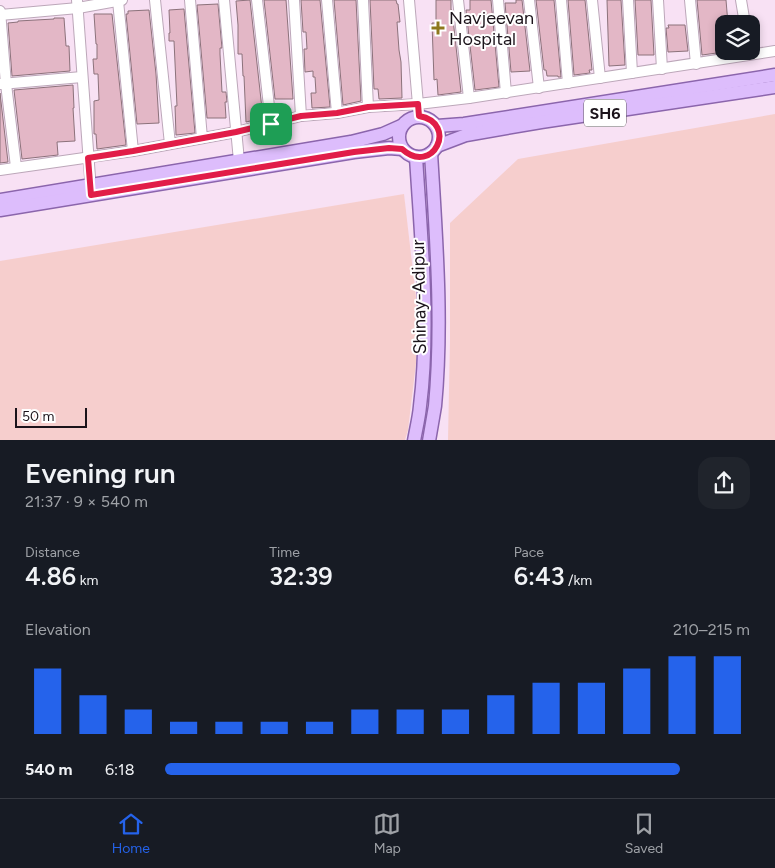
<!DOCTYPE html>
<html lang="en">
<head>
<meta charset="utf-8">
<style>
	:root { --surface:#171b24; --page:#20242c; --text:#f1f3f6; --muted:#9ea1a6; --line:#363941; --accent:#2563eb }
	body { margin:0; font-family:Figtree,sans-serif; background:var(--page); color:var(--text); height:100vh; display:flex; flex-direction:column; font-size:19px; white-space:nowrap }
	* { box-sizing:border-box; margin:0 }
	p { font-size:16px; color:var(--muted) }
	.icon { flex:none; width:28px; height:28px; fill:none; stroke:currentColor; stroke-width:2; stroke-linecap:round; stroke-linejoin:round }
	.map { position:relative; height:440px; overflow:hidden }
	.drawer { display:flex; flex-direction:column; background:var(--surface); flex:1 }
	.drawer>* { flex:none }
	.fabs { position:absolute; left:715px; top:15px; display:grid; gap:10px }
	.fabs a { display:grid; place-items:center; width:45px; height:45px; border-radius:10px; background:var(--surface); box-shadow:0 2px 8px #0003; font-size:25px }
	.scale { position:absolute; left:15px; bottom:12px; width:72px; box-sizing:border-box; padding-left:5px; border:2px solid #1b131a; border-top:0; font-size:14px; line-height:18px; white-space:nowrap; color:#1b131a; -webkit-text-stroke:4px #fff; paint-order:stroke }
	.pin { position:absolute; display:grid; place-items:center; width:42px; height:42px; color:#fff; margin:-21px; border-radius:10px; box-shadow:0 2px 8px #0006 }
	.round { display:grid; place-items:center; flex:none; width:52px; height:52px; border-radius:15px; background:var(--page) }
	.head { display:flex; align-items:center; justify-content:space-between; height:85px; padding:0 25px }
	h1 { font-size:28px; font-weight:600; line-height:38px }
	.metrics { display:grid; grid-template-columns:repeat(3,1fr); gap:8px; height:85px; padding:5px 25px }
	.metrics div { display:grid; align-content:center }
	.metrics b { font-size:25px; font-weight:600 }
	.metrics small { font-size:14px; font-weight:400 }
	.metrics p { font-size:14px }
	.chart { height:140px; padding:10px 25px }
	.chart p { display:flex; justify-content:space-between }
	.chart svg { width:100%; height:90px; margin-top:5px; stroke:var(--accent); stroke-width:6 }
	ul { padding:0 25px; list-style:none; font-size:16px }
	li { display:grid; grid-template-columns:80px 60px 1fr; align-items:center; height:38px }
	li i { height:12px; border-radius:6px; background:var(--accent) }
	.tabs { display:flex; justify-content:space-around; align-items:center; height:70px; border-top:1px solid var(--line); background:var(--surface); font-size:14px; color:var(--muted) }
	.tabs a { display:grid; justify-items:center; gap:2px }
	.tabs .active { color:var(--accent) }
	.map>svg:first-child { display:block }
	.green { fill:#f6cecd }
	.building { fill:#e3b7c6; stroke:#8c727b }
	.lines { fill:none; stroke-linecap:round; stroke-linejoin:round }
	.minor-casing { stroke:#bca7b9; stroke-width:12 }
	.major-casing { stroke:#8b65ac; stroke-width:15 }
	.minor { stroke:#fff; stroke-width:10 }
	.major { stroke:#ddbdfc; stroke-width:12 }
	.route-casing { stroke:#fff; stroke-width:10 }
	.route { stroke:#e11d48; stroke-width:6 }
	.poi-dot { fill:#8e781d; stroke:#fff; stroke-width:2 }
	.labels { text-anchor:middle; stroke-width:4; stroke-linejoin:round; paint-order:stroke }
	.shield { fill:#fff; stroke:#5f5a5f; stroke-width:1 }
	.shield-label { font-size:16px; font-weight:bold; fill:#1b131a }
	.poi-label { font-size:18px; fill:#1b131a; stroke:#fff; text-anchor:start }
	.street-label { font-size:18px; fill:#1b131a; stroke:#fff }
</style>
</head>
<body>
<div class="map">
<svg width="775" height="441" viewBox="0 0 775 441">
	<rect width="100%" height="100%" fill="#f8e1f4"/>
	<g class="green">
		<path d="M775,114V440H448L450,340V223L518,159Z"/>
		<path d="M404,194L417,306L416,363L408,430L405,440H0V261Z"/>
	</g>
	<g class="building">
		<path d="M250,0L263,118L246,122L244,76H243L242,54H238V25L236,1Z"/>
		<path d="M264,0H286L293,99H275Z"/>
		<path d="M301,0H320L330,107L312,108L311,93H316L315,77H313V71L305,72L304,49H307L306,32H303Z"/>
		<path d="M334,0H356L361,101L343,105Z"/>
		<path d="M370,0H396L397,4H398L400,22H397L399,50L401,62L402,98L379,99L378,89H374Z"/>
		<path d="M436,0H451V10H452L461,92L438,95L437,79L434,80L432,23H436Z"/>
		<path d="M470,0H491L499,87L475,90L466,10H470Z"/>
		<path d="M516,0H522L530,71L511,72L505,3H516Z"/>
		<path d="M536,0H554L561,77H558V76H547L546,70H544Z"/>
		<path d="M568,0H585L592,70H589L590,73L574,75Z"/>
		<path d="M607,0H621L625,65L609,66Z"/>
		<path d="M635,0H651L654,55H638Z"/>
		<path d="M697,0H726L728,24H724V52L702,55Z"/>
		<path d="M218,4L222,48H220V54L222,92H226L227,102H225L226,118H207L197,5Z"/>
		<path d="M184,9L195,133L176,135L175,106H177L174,41H169V33H170L169,10Z"/>
		<path d="M149,10L156,74L159,123L137,124L126,14H128V11Z"/>
		<path d="M94,14H112L126,145L97,149L96,134H94V101L99,100L98,74H94L93,59H97V44H96Z"/>
		<path d="M54,18H64L66,46H69L70,71L12,76L8,23L18,22V21L54,19Z"/>
		<path d="M668,25H685L688,51L668,52L666,28H669Z"/>
		<path d="M73,85L74,108H73L75,141L57,142L58,155L22,159L14,90Z"/>
		<path d="M0,93L8,162L0,163Z"/>
	</g>
	<g class="lines">
		<g class="minor-casing">
			<g id="minor">
				<path d="M77,0L91,191"/>
				<path d="M155,0L170,144"/>
				<path d="M190,0L202,138"/>
				<path d="M224,0L239,161"/>
				<path d="M257,0L271,124"/>
				<path d="M294,0L301,116"/>
				<path d="M327,0L337,113"/>
				<path d="M363,0L368,107"/>
				<path d="M409,0L419,116"/>
				<path d="M458,0L469,98"/>
				<path d="M498,0L506,93"/>
				<path d="M529,0L539,88"/>
				<path d="M561,0L568,83"/>
				<path d="M592,0L600,78"/>
				<path d="M628,0L632,73"/>
				<path d="M658,0L662,69"/>
				<path d="M690,0L696,64"/>
				<path d="M741,0L745,24"/>
				<path d="M118,1L133,151"/>
				<path d="M0,11L6,84L16,167"/>
				<path d="M0,15L78,8L122,0"/>
				<path d="M1,84L82,77"/>
				<path d="M0,170L133,151L236,132L301,116L337,113L368,107L418,104L469,98L775,51"/>
			</g>
		</g>
		<g class="major-casing">
			<g id="major">
				<circle cx="419" cy="137" r="20"/>
				<path d="M437,126L464,124L775,75"/>
				<path d="M437,146L466,135L541,122L775,87"/>
				<path d="M0,200L351,142L383,134L401,126"/>
				<path d="M0,210L354,152L389,148L402,149"/>
				<path d="M414,441C416,429 419,418 420,406C430,326 421,238 416,157"/>
				<path d="M429,441C431,429 433,418 435,406C443,322 436,237 431,153"/>
			</g>
		</g>
		<use href="#minor" class="minor"/>
		<use href="#major" class="major"/>
	</g>
	<g class="lines">
		<g class="route-casing">
			<path id="route" d="M418,104L419,116C459,123 433,177 402,149L389,148L354,152L91,195L88,158L133,151L236,132L301,116L337,113L368,107Z"/>
		</g>
		<use href="#route" class="route"/>
	</g>
	<path class="poi-dot" d="M435.5 20.5h5v5h5v5h-5v5h-5v-5h-5v-5h5z"/>
	<g class="labels">
		<rect class="shield" x="584" y="99.5" width="42" height="27" rx="4"/>
		<g class="shield-label">
			<text x="605" y="119">SH6</text>
		</g>
		<g class="poi-label">
			<text x="449" y="24">Navjeevan<tspan x="449" dy="21">Hospital</tspan></text>
		</g>
		<g class="street-label">
			<text transform="translate(419 297) rotate(-91)" y="6">Shinay-Adipur</text>
		</g>
	</g>
</svg>
<div class="fabs">
<a><svg class="icon" aria-label="layers" viewBox="0 0 24 24"><path d="M12 4l9 5-9 5-9-5zM3 14l9 5 9-5"/></svg></a>
</div>
<div class="scale">50 m</div>
<div class="pin" style="left:271px;top:124px;background:#1e9e55"><svg class="icon" aria-label="arrive" viewBox="0 0 24 24"><path d="M6 21V4h12l-3 4 3 4H6"/></svg></div>
</div>
<section class="drawer">
<div class="head"><div><h1>Evening run</h1><p>21:37 · 9 × 540 m</p></div><a class="round"><svg class="icon" aria-label="share" viewBox="0 0 24 24"><path d="M12 15V3M7 8l5-5 5 5M5 13v7h14v-7"/></svg></a></div>
<div class="metrics">
<div><p>Distance</p><b>4.86<small> km</small></b></div>
<div><p>Time</p><b>32:39</b></div>
<div><p>Pace</p><b>6:43<small> /km</small></b></div>
</div>
<div class="chart"><p><span>Elevation</span>210–215 m</p>
<svg viewBox="0 0 160 44" preserveAspectRatio="none"><path d="M5 44V12M15 44V25M25 44V32M35 44V38M45 44V38M55 44V38M65 44V38M75 44V32M85 44V32M95 44V32M105 44V25M115 44V19M125 44V19M135 44V12M145 44V6M155 44V6"/></svg>
</div>
<ul>
<li><b>540 m</b>6:18<i style="width:88%"></i></li>
</ul>
</section>
<nav class="tabs">
<a class="active"><svg class="icon" aria-label="home" viewBox="0 0 24 24"><path d="M3 11l9-7 9 7M6 9v11h12V9"/></svg>Home</a>
<a><svg class="icon" aria-label="map" viewBox="0 0 24 24"><path d="M3 6l6-2 6 2 6-2v14l-6 2-6-2-6 2zM9 4v14M15 6v14"/></svg>Map</a>
<a><svg class="icon" aria-label="saved" viewBox="0 0 24 24"><path d="M7 4h10v16l-5-4-5 4z"/></svg>Saved</a>
</nav>
</body>
</html>
